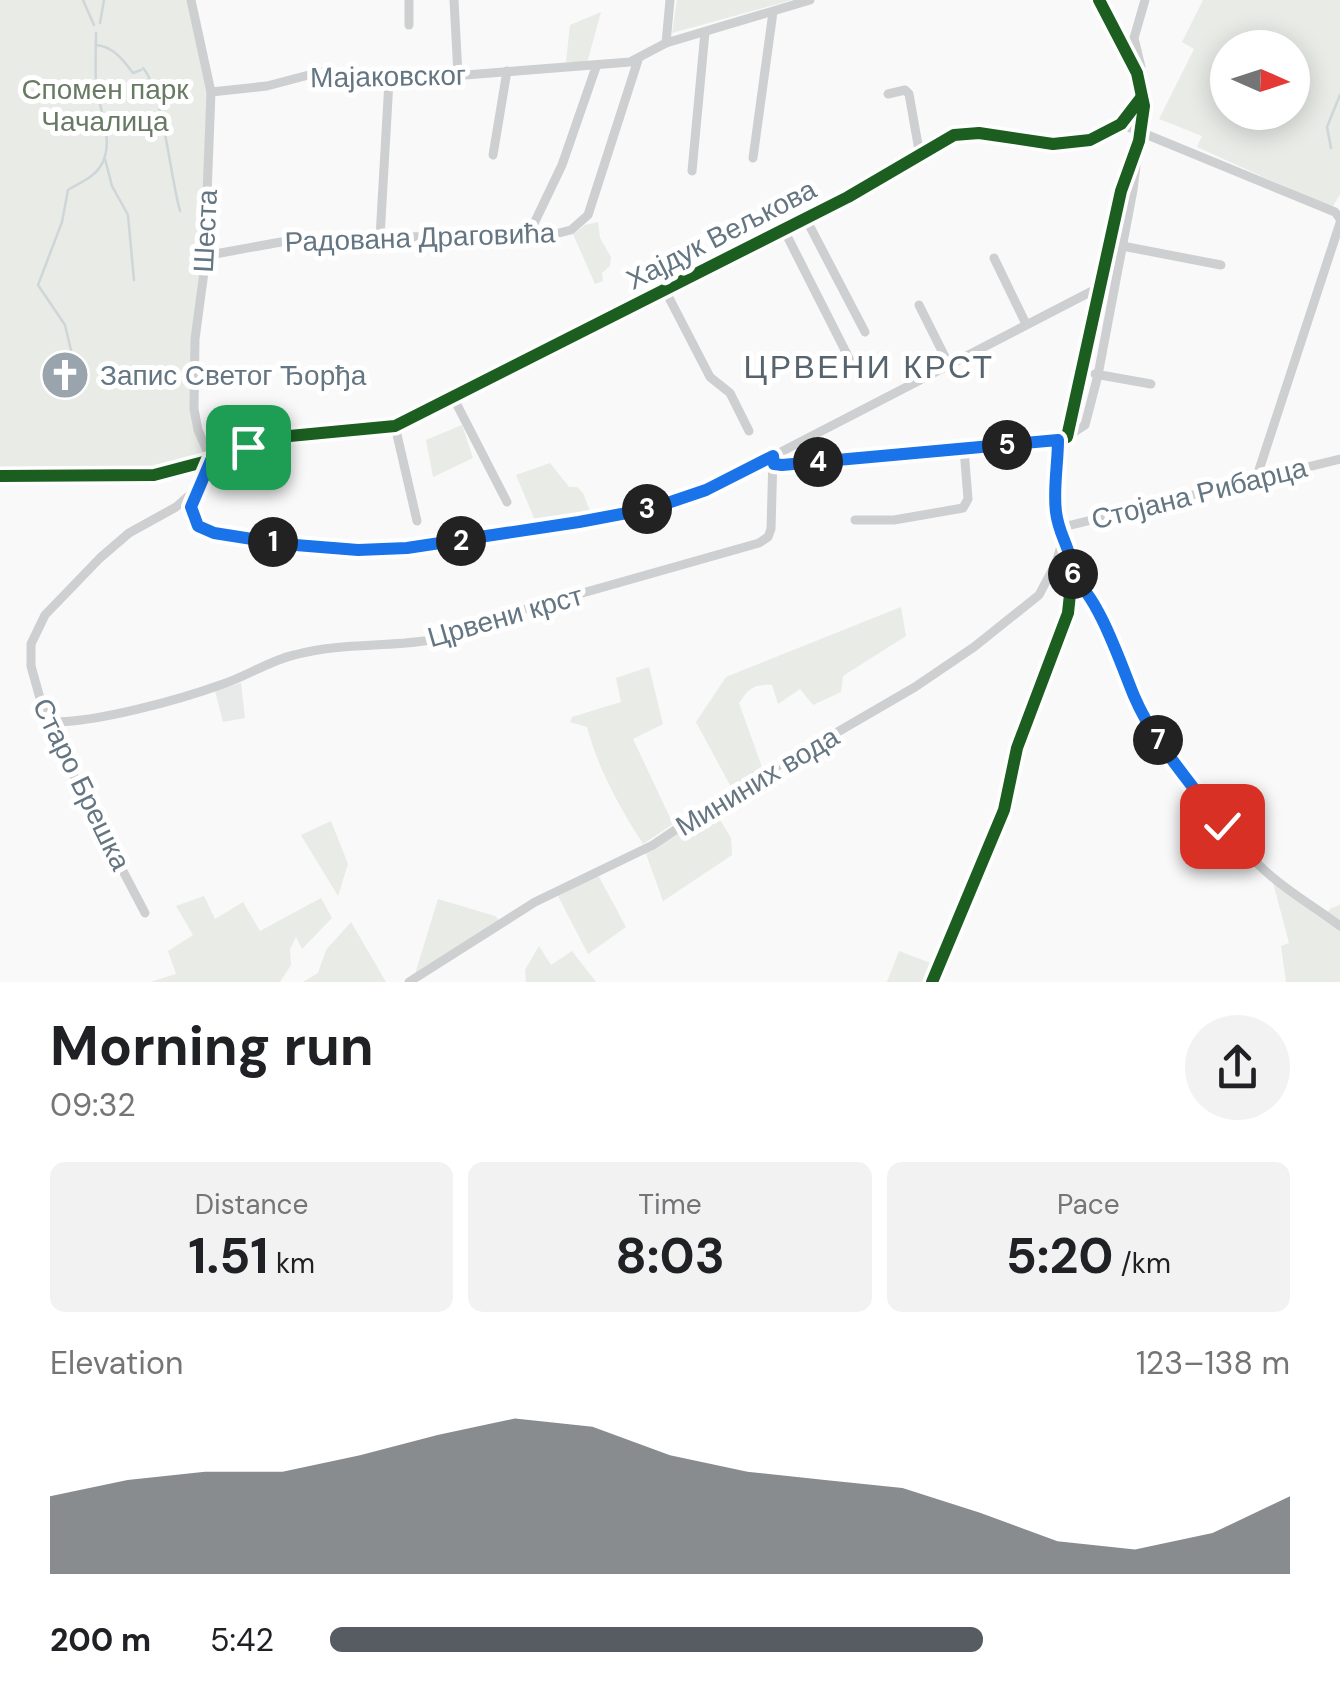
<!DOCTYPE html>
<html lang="en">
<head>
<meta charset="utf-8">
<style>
	:root { --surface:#fff; --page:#f2f2f2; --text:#202124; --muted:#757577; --accent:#565c61 }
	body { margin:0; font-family:"DM Sans",sans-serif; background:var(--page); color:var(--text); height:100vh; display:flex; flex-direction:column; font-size:38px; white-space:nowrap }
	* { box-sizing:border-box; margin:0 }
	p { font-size:32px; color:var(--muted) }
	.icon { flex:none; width:55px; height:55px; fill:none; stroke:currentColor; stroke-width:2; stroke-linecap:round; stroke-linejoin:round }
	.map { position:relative; height:982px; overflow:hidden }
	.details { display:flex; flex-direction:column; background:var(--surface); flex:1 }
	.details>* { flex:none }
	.needle { width:65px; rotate:93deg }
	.buttons { position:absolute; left:1210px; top:30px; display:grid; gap:20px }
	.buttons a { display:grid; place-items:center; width:100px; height:100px; border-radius:50%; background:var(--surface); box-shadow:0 5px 25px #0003; font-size:50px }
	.pin { position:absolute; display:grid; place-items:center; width:85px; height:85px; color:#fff; margin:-42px; border-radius:20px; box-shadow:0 5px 15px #0006 }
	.km { position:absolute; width:50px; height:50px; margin:-25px; border-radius:50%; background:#222; color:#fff; font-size:28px; line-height:50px; text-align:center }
	.round { display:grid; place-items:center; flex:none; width:105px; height:105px; border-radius:52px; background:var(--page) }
	.overview { display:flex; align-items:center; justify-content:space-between; height:170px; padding:0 50px }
	h1 { font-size:55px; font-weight:700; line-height:75px }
	.figures { display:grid; grid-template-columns:repeat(3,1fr); gap:15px; height:170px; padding:10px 50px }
	.figures div { display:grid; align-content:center; border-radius:15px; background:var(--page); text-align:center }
	.figures b { font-size:50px; font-weight:700 }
	.figures small { font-size:28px; font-weight:400 }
	.figures p { font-size:28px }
	.chart { height:280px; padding:20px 50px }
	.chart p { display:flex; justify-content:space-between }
	.chart svg { width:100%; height:180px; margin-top:10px; fill:var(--accent); opacity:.7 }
	ul { padding:0 50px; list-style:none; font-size:32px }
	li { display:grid; grid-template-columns:160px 120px 1fr; align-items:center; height:75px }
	li i { height:25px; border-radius:12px; background:var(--accent) }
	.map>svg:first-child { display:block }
	.built { fill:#e8e9e9 }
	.green { fill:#e8ebe6; fill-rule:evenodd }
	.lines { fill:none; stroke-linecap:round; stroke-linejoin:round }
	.stream { stroke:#ced6d9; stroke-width:2.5 }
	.minor { stroke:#cecfd0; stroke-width:9 }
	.cycleway-casing { stroke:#fff; stroke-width:19 }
	.cycleway { stroke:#1b5e20; stroke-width:12 }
	.route-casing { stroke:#fff; stroke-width:20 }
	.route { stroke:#1a73e8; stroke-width:12 }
	.labels { text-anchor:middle; stroke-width:10; stroke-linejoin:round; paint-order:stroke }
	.street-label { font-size:28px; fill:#657683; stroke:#fff }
	.park-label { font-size:28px; fill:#687a64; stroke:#fff }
	.poi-label { font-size:28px; fill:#657683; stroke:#fff; text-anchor:start }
	.quarter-label { font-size:32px; letter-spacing:2.5px; fill:#57646e; stroke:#fff }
</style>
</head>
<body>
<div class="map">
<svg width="1340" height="982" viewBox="0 0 1340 982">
	<rect width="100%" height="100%" fill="#f9f9f9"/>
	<path class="built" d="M241,683L245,718L223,722L215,691Z"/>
	<g class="green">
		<path d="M0,0H191L208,76L194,409L210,456L177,470L0,476Z"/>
		<path d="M677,0H792L672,33Z"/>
		<path d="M1203,0H1340V194L1332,208L1197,147L1202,136L1159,119L1194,49L1182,42ZM1228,48H1292V112H1228Z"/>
		<path d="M601,12L587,63L566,62L570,25Z"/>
		<path d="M598,222L600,238L611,257L610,266L602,273L603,281L595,284L573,234L585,225Z"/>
		<path d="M462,425L473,458L433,477L426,440Z"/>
		<path d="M550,463L569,487H577L583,493L592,517L537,525L516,475Z"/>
		<path d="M901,607L906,636L843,676L841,692L813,705L800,689L778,704L772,685C754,684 749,688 739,703L762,767L731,787L696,722L726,677Z"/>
		<path d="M649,667L663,724L633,739L673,824L643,844C619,806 599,771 587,727L570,722L572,717L621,702L616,678Z"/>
		<path d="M713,808L731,838L732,855L663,901L645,851Z"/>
		<path d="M331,821L348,864L338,896L301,835Z"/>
		<path d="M598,875L626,927L588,954L558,896Z"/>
		<path d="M1271,875L1326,914L1331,908L1340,905V982H1286L1281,946L1289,943Z"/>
		<path d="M204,896L215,919L243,902L260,931L321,898L332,918L302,949L296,937L290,949L291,965L280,982H150L176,974L168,951L193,935L176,906Z"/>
		<path d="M438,899L495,916L500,921L415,974Z"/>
		<path d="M351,922L386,982H303L318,973L326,950Z"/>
		<path d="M539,946L551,965L572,951L596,982H526L525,970Z"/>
		<path d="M899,951L933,964L927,982H887Z"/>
	</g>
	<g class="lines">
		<g class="stream">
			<path d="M83,0L94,25"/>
			<path d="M100,23L104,0"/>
			<path d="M96,45C113,46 124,61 133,73L141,70"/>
			<path d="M143,68C163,91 170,176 180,211"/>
			<path d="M1331,148L1327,127L1340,95"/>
			<path d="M105,159L112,186L128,215L134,280"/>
			<path d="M75,367L65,325L38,285L62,222L68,190C79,183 93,178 100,167C117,142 97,107 96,81C95,65 96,48 96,33"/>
			<path d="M74,372L75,371"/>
		</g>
		<g class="minor">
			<path d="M191,0L211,92L204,272L195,339L194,409L198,430L211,460"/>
			<path d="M454,0L458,75"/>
			<path d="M409,25V0"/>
			<path d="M666,43L670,0"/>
			<path d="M1137,73L1141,67L1134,38L1145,0"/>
			<path d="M211,92L267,86L320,72L389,81L630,62L666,43L810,0"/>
			<path d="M888,94L905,90L909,94L920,156"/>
			<path d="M1121,124L1335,212L1340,219"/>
			<path d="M493,155L507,71"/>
			<path d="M753,158L773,12"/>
			<path d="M692,171L705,32"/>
			<path d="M806,219L865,332"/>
			<path d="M784,230L854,368"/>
			<path d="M529,234L562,165L596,67"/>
			<path d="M380,237L389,81"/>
			<path d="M1117,245L1221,265"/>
			<path d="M204,256L281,242L320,238L551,235L571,230L588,215L638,60"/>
			<path d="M994,258L1026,324"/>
			<path d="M665,290L710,377L730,393L749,431"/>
			<path d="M919,305L949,365"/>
			<path d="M1095,374L1151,384"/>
			<path d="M453,397L507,502"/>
			<path d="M395,426L417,521"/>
			<path d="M1068,436L1085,425L1098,375L1133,190L1136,166L1133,158"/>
			<path d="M211,460L191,507L198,527L214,533L283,544L377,550L482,537L653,508L706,490L744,471L1098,288"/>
			<path d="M774,464L1058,440"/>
			<path d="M0,476L154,475L211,460L279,437L395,426L848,197L954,135L979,133L1053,144L1090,140L1121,124L1141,98"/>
			<path d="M1256,479L1340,223"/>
			<path d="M855,520H894L963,508L968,499L964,449"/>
			<path d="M1059,528L1340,459"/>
			<path d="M1073,579C1095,591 1123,668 1133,693C1148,730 1172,758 1196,789C1217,815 1235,842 1260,866C1283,889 1314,906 1340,926"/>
			<path d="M50,722C95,723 179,700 223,684C247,676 269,661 294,655C339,643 381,647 424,641C455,637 485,625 512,613L759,543L768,537L771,529L773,456"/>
			<path d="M145,913L80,789L43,709L31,666V644L45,615L100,558L129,533L176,507L194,491"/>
			<path d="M409,982L535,902L653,845L752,778L786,762L915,687L974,647L1039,595L1056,563L1064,536"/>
			<path d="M932,982L1004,810L1017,748L1068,613L1073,566L1056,512L1058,440L1067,437L1069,428L1121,191L1139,141L1144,106L1137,73L1099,0"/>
		</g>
		<g class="cycleway-casing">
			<g id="cycleway">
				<path d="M0,476L154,475L211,460L279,437L395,426L848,197L954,135L979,133L1053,144L1090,140L1121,124L1141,98"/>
				<path d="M932,982L1004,810L1017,748L1068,613L1073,566L1056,512L1058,440L1067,437L1069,428L1121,191L1139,141L1144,106L1137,73L1099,0"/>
			</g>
		</g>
		<use href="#cycleway" class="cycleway"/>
	</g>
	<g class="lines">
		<g class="route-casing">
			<path id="route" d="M248,447L211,460L191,507L198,526L214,533L283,544L358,550L407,548L579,522L653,508L706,490L773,456L774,464L782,465L1058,440C1058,464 1053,488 1056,512C1059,538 1073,549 1073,580C1097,592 1123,670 1134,696C1155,745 1192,783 1222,826"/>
		</g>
		<use href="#route" class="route"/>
	</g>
	<defs>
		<g id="church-disc" transform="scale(2.5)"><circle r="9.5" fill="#99a4ac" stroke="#fff"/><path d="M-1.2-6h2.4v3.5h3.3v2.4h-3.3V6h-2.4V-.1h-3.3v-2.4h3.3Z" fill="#fff"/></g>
	</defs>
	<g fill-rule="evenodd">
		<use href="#church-disc" x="65" y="375"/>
	</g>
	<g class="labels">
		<g class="street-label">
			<text transform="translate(388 76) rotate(-1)" y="10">Мајаковског</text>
			<text transform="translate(205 231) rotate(-87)" y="10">Шеста</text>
			<text transform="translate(721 234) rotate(-27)" y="10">Хајдук Вељкова</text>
			<text transform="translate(420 237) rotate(-2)" y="10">Радована Драговића</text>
			<text transform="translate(1199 493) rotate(-14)" y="10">Стојана Рибарца</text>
			<text transform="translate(505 616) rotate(-16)" y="10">Црвени крст</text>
			<text transform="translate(757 781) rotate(-31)" y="10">Мининих вода</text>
			<text transform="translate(82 784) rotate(64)" y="10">Старо Брешка</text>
		</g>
		<g class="park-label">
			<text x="105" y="99">Спомен парк<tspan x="105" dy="32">Чачалица</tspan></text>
		</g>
		<g class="poi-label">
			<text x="100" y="385">Запис Светог Ђорђа</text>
		</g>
		<g class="quarter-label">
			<text x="869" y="378">ЦРВЕНИ КРСТ</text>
		</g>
	</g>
</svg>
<div class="buttons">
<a><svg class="needle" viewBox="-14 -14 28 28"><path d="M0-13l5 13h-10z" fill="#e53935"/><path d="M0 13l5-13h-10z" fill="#757577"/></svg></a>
</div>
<div class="pin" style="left:248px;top:447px;background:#1e9e55"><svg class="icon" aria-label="arrive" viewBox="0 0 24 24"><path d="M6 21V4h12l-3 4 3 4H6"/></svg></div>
<div class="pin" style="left:1222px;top:826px;background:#d93025"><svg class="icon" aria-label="check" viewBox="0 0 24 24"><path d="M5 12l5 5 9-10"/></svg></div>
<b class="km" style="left:273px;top:542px">1</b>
<b class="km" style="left:461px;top:541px">2</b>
<b class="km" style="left:647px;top:509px">3</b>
<b class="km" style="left:818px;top:462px">4</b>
<b class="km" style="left:1007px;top:445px">5</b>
<b class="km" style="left:1073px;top:574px">6</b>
<b class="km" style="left:1158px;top:740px">7</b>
</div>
<section class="details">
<div class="overview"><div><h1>Morning run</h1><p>09:32</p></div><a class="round"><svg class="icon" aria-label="share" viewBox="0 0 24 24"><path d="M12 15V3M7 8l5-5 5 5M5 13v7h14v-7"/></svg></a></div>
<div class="figures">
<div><p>Distance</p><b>1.51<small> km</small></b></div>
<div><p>Time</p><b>8:03</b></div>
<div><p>Pace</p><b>5:20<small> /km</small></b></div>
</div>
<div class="chart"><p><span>Elevation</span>123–138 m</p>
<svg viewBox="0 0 160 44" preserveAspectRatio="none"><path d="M0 44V25L10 21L20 19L30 19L40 15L50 10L60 6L70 8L80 15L90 19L100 21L110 23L120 29L130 36L140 38L150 34L160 25V44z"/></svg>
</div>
<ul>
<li><b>200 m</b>5:42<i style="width:68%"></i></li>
</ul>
</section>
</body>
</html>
